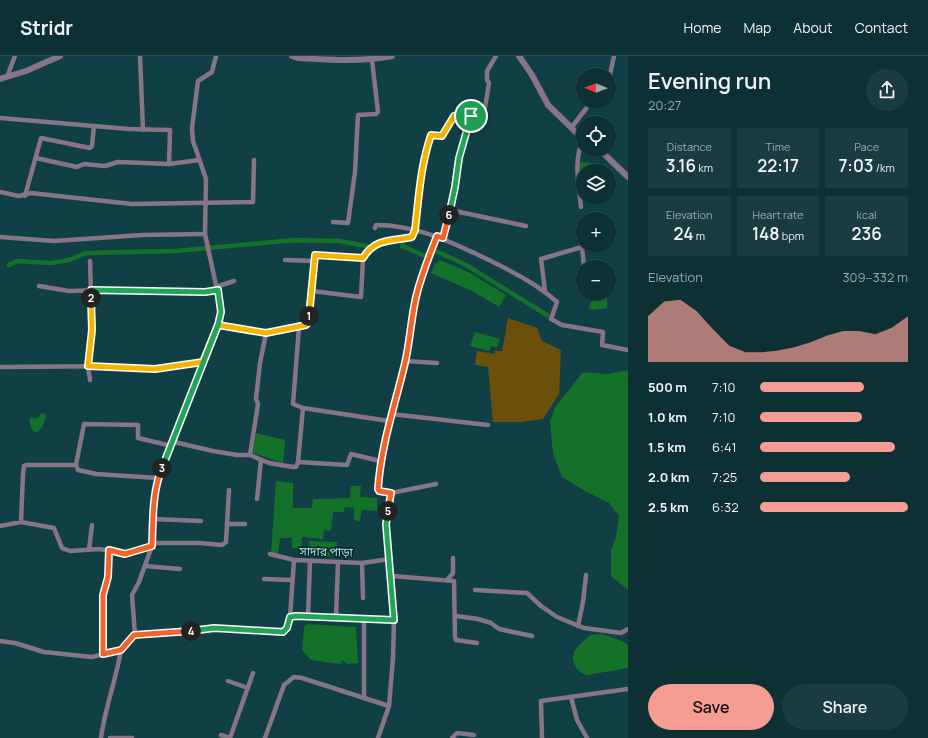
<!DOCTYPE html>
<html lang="en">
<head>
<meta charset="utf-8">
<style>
	:root { --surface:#0c3034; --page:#1a3c40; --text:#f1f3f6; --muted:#9aa9ac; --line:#2c4b4f; --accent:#f59c93 }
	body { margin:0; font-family:Manrope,"Noto Sans Bengali",sans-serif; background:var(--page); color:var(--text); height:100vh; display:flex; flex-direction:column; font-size:15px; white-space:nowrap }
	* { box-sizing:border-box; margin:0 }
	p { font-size:13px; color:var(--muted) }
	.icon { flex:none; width:22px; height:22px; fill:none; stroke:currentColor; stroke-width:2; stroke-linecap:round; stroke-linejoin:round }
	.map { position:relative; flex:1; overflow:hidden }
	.panel { display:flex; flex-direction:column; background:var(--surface); width:300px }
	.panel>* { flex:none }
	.needle { width:26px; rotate:271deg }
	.tools { position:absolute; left:576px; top:12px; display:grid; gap:8px }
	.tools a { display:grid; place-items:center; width:40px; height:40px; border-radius:50%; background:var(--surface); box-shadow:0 1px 3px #0004,0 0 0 1px var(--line); font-size:20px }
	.pin { position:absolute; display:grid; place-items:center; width:34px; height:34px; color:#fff; margin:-17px; border:2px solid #fff; border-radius:50%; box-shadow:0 1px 4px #0007 }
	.km { position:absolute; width:20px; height:20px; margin:-10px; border-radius:50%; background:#222; color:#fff; font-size:11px; line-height:20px; text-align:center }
	.round { display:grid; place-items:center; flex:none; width:42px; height:42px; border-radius:21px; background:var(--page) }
	.headline { display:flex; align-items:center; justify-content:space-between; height:68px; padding:0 20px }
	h1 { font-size:22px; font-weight:600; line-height:30px }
	.stats { display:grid; grid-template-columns:repeat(3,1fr); gap:6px; height:68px; padding:4px 20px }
	.stats div { display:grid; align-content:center; border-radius:0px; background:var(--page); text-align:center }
	.stats b { font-size:17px; font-weight:600 }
	.stats small { font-size:11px; font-weight:400 }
	.stats p { font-size:11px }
	.chart { height:112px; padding:8px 20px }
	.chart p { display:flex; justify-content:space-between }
	.chart svg { width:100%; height:72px; margin-top:4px; fill:var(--accent); opacity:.7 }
	.action { display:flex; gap:8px; margin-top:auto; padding:8px 20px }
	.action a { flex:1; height:46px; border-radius:24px; background:var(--accent); color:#111; font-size:16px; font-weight:600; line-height:46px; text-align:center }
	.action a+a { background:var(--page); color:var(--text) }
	ul { padding:0 20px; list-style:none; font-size:13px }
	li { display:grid; grid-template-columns:64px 48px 1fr; align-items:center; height:30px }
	li i { height:10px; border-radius:5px; background:var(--accent) }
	header { display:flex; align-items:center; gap:24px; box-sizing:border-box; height:56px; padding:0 20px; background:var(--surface); border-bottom:1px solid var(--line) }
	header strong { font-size:19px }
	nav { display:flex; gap:22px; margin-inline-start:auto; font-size:14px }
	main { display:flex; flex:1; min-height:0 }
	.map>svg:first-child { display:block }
	.green { fill:#6a500a }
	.water { fill:#137129 }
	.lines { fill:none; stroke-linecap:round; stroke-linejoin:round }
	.canal { stroke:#137129; stroke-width:4.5 }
	.minor { stroke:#887487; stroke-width:4.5 }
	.tertiary { stroke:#887487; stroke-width:6 }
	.split-1-casing { stroke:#fff; stroke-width:8 }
	.split-2-casing { stroke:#fff; stroke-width:8 }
	.split-3-casing { stroke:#fff; stroke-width:8 }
	.split-4-casing { stroke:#fff; stroke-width:8 }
	.split-5-casing { stroke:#fff; stroke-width:8 }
	.split-6-casing { stroke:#fff; stroke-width:8 }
	.split-7-casing { stroke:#fff; stroke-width:8 }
	.split-1 { stroke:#f5b400; stroke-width:5 }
	.split-2 { stroke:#f5b400; stroke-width:5 }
	.split-3 { stroke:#22a559; stroke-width:5 }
	.split-4 { stroke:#f0652b; stroke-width:5 }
	.split-5 { stroke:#22a559; stroke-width:5 }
	.split-6 { stroke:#f0652b; stroke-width:5 }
	.split-7 { stroke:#22a559; stroke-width:5 }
	.labels { text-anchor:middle; stroke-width:3; stroke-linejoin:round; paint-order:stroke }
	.street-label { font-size:12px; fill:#b7dfe4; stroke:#002529 }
</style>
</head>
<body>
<header>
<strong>Stridr</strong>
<nav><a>Home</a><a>Map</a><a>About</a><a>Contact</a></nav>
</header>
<main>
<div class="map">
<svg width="628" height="682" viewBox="0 0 628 682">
	<rect width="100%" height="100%" fill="#104045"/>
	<path class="green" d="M508,262L537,272L542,285L561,294L559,338L543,363L521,366H493L488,311L475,309L477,295L495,298L494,295H502Z"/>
	<g class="water">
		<path d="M580,106L598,108V115H583V119L580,118Z"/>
		<path d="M440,204L470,217L506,239L499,251L474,236L431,217L435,208Z"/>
		<path d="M601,239H607V252L593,254L589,252C591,244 593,241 601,239Z"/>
		<path d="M475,276L500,283L497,291L491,290L489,295L470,290Z"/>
		<path d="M628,314V534L611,520V495L616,481L619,460L609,447L585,435L562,421L553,398L550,366L555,351L583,316L608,318Z"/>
		<path d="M44,357L46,361L42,371L37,377L32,374L29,365L31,361L36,363L40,360L39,358Z"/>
		<path d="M256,377L285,384L283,407L253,397Z"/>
		<path d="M276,425L293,427V452H312L313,443L350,442L351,430H361L360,441L377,442V455L362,454L360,465L354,464V452L345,451L344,456H333L331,475L324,474L323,483L302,481L301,493L292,492V482H280L278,498L271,496Z"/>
		<path d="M309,485L337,486L336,500L308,499Z"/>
		<path d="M307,568L356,571L358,607L347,608L343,604L340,608L311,604L302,594L304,571Z"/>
		<path d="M602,578L622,585L628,589V612L587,619C578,617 570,606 574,596C577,590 585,584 590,579Z"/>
	</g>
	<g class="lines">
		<g class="canal">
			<path d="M403,185L402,190L425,200L436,195L466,209L547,259"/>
			<path d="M9,209L17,205L51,207L69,204L86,197L176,195L294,184L339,185L366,190"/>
		</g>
		<g class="minor">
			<path d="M140,0L143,74"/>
			<path d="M7,21L15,0"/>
			<path d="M609,23L614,0"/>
			<path d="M0,62L129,73L170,74L169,108L199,104"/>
			<path d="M571,72L592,45"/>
			<path d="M36,102L77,111L84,108L105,110L118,106L169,108"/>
			<path d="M0,136L19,140L31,137L132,148L253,146L254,104"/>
			<path d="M25,140L41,82L90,92L92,90L94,70"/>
			<path d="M581,151C579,127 573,107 583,83"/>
			<path d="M450,154L526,170"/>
			<path d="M333,166L348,167L355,116L358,59L376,58L378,56L372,4"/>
			<path d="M375,172L376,169C418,169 453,187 489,204C513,216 537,228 557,246L551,263L562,269L603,276L602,289L628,294"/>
			<path d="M0,181L54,185L142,179L205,178"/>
			<path d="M443,182L455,131L459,102L471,60L484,58L489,27L487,24V15L496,0"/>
			<path d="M285,204L315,205"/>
			<path d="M90,205L92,273L88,310L90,324"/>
			<path d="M39,230L69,235L110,234L205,236L218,234"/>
			<path d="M216,231L234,225"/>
			<path d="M312,235L361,241L363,202"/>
			<path d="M545,235L541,203L582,191L584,211"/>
			<path d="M218,269L266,277"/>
			<path d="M405,305L437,307"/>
			<path d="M0,311L125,310L155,313L203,306"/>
			<path d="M303,352L293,348L299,271L308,267L315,199L363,202C375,182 392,185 412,181L415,174C419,141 420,111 431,79L442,80L454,60L462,58L471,60"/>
			<path d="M391,358L488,369"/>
			<path d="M389,365L406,299L416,239L426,206L437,180"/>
			<path d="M174,386L213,395L237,399H250L269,407L293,411H296L298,406L303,352L389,365L380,405L377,433L379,435L391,437L386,468L394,564L393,602L389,650L378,682"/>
			<path d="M250,399L258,348L256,343L260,307L266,277L299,271"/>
			<path d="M298,406L347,409L351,398L380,405"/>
			<path d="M76,409L84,368L138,369V382L172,390"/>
			<path d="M391,437L436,428"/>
			<path d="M257,443L261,404"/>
			<path d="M153,463L201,465"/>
			<path d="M21,466L54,472L62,492L70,495L99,493L125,497L156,487H200L222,489L226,486L229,434"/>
			<path d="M227,468H245"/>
			<path d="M0,470L21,466L23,418L24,410L27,409H76L78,414L96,418L158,422"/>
			<path d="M89,494L92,469"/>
			<path d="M270,498L294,504"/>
			<path d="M362,507L363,542"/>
			<path d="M145,510L180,513"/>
			<path d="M392,520L454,525L455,581L456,584L477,587"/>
			<path d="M264,523L292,524"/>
			<path d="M447,524L453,517V502"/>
			<path d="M475,534L527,537L541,550L557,561L584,572L621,577L628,573"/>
			<path d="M456,560L478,563L491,567L499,573L532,580"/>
			<path d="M290,561L294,504L362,507L390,503"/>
			<path d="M308,561L310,505"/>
			<path d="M336,562L338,506"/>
			<path d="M578,570L583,546L586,519"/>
			<path d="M135,579L132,539L139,526L152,490L153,463L158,422L218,269L221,256L219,243L205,178L206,123L193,85L192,72L198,25L212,16L216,0"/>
			<path d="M0,585L15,587L44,596L92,601L121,594L135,579L214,572L283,576L287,572L290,561H296L394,564"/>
			<path d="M103,598V539L108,521L109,495"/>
			<path d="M228,625L248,632"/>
			<path d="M571,641L577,664L587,682"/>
			<path d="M364,642V563"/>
			<path d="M221,679L230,682"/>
			<path d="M101,682C105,652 116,624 121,594"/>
			<path d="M110,682H132"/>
			<path d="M230,682L253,617"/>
			<path d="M265,682L284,629L294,621L302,622L389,650"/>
			<path d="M452,682L457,677L474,679"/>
			<path d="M542,682L541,645L628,633"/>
		</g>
		<g class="tertiary">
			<path d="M292,0L298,2C330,4 361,6 392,0"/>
			<path d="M519,0L532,19L548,49L583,83"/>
			<path d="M0,23L26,15L60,0"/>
			<path d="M599,93L628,121"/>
		</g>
	</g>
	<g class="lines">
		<g class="split-1-casing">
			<path id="split-1" d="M309,260L315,199L363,202C375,182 392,185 412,181L415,174C419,140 420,112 431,79L442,80L454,60L462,58L471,60"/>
		</g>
		<g class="split-2-casing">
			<path id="split-2" d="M91,242L92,274L88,310L155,313L203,306L218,269L266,277L306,269L308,267L309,260"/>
		</g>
		<g class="split-3-casing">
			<path id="split-3" d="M91,242V234L205,236L218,234L221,256L218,269L162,412"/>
		</g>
		<g class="split-4-casing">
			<path id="split-4" d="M162,412C152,436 153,465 152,490L125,498L109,494L108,521L103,539V598L121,594L134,579L191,575"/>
		</g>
		<g class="split-5-casing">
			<path id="split-5" d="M191,575L214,572L283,576L287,572L290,561L296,560L394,564L386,468L388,455"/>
		</g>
		<g class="split-6-casing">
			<path id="split-6" d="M388,455L391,437L379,435L378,433C381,389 395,349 405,307C410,285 411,263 416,241C421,220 429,200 437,180L443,182L449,159"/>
		</g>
		<g class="split-7-casing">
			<path id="split-7" d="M449,159L455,131L459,102L471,60"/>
		</g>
		<use href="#split-1" class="split-1"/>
		<use href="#split-2" class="split-2"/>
		<use href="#split-3" class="split-3"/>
		<use href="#split-4" class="split-4"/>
		<use href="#split-5" class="split-5"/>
		<use href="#split-6" class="split-6"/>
		<use href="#split-7" class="split-7"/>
	</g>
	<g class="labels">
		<g class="street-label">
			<text transform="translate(326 496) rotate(1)" y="4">সাদার পাড়া</text>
		</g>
	</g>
</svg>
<div class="tools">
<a><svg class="needle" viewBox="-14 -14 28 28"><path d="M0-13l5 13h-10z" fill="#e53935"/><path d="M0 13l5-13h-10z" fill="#9aa9ac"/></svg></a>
<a><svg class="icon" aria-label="locate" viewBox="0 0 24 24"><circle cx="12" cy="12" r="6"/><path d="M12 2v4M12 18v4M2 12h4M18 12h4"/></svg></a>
<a><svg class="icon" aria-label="layers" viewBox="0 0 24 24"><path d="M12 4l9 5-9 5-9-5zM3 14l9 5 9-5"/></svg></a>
<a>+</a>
<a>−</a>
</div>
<div class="pin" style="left:471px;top:60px;background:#1e9e55"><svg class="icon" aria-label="arrive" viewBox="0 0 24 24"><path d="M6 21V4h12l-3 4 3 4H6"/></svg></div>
<b class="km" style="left:309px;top:260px">1</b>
<b class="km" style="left:91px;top:242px">2</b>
<b class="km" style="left:162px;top:412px">3</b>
<b class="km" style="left:191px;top:575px">4</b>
<b class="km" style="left:388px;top:455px">5</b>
<b class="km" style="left:449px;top:159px">6</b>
</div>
<section class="panel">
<div class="headline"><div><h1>Evening run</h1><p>20:27</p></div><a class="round"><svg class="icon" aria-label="share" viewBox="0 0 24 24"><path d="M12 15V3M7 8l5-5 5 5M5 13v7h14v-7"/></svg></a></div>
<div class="stats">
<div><p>Distance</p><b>3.16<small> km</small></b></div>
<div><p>Time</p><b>22:17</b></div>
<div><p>Pace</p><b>7:03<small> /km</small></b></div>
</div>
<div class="stats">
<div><p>Elevation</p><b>24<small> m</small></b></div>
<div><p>Heart rate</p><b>148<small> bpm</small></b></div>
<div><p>kcal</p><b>236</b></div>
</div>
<div class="chart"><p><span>Elevation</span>309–332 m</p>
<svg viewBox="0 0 160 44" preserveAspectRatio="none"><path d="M0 44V16L10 7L20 6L30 13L40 24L50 34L60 38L70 38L80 37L90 35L100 32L110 28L120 25L130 25L140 27L150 23L160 16V44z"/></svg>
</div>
<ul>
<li><b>500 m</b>7:10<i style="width:70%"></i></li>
<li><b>1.0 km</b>7:10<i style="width:69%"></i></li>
<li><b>1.5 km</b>6:41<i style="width:91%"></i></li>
<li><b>2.0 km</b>7:25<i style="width:61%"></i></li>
<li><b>2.5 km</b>6:32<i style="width:100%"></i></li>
</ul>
<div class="action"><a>Save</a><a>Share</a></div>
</section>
</main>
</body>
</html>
